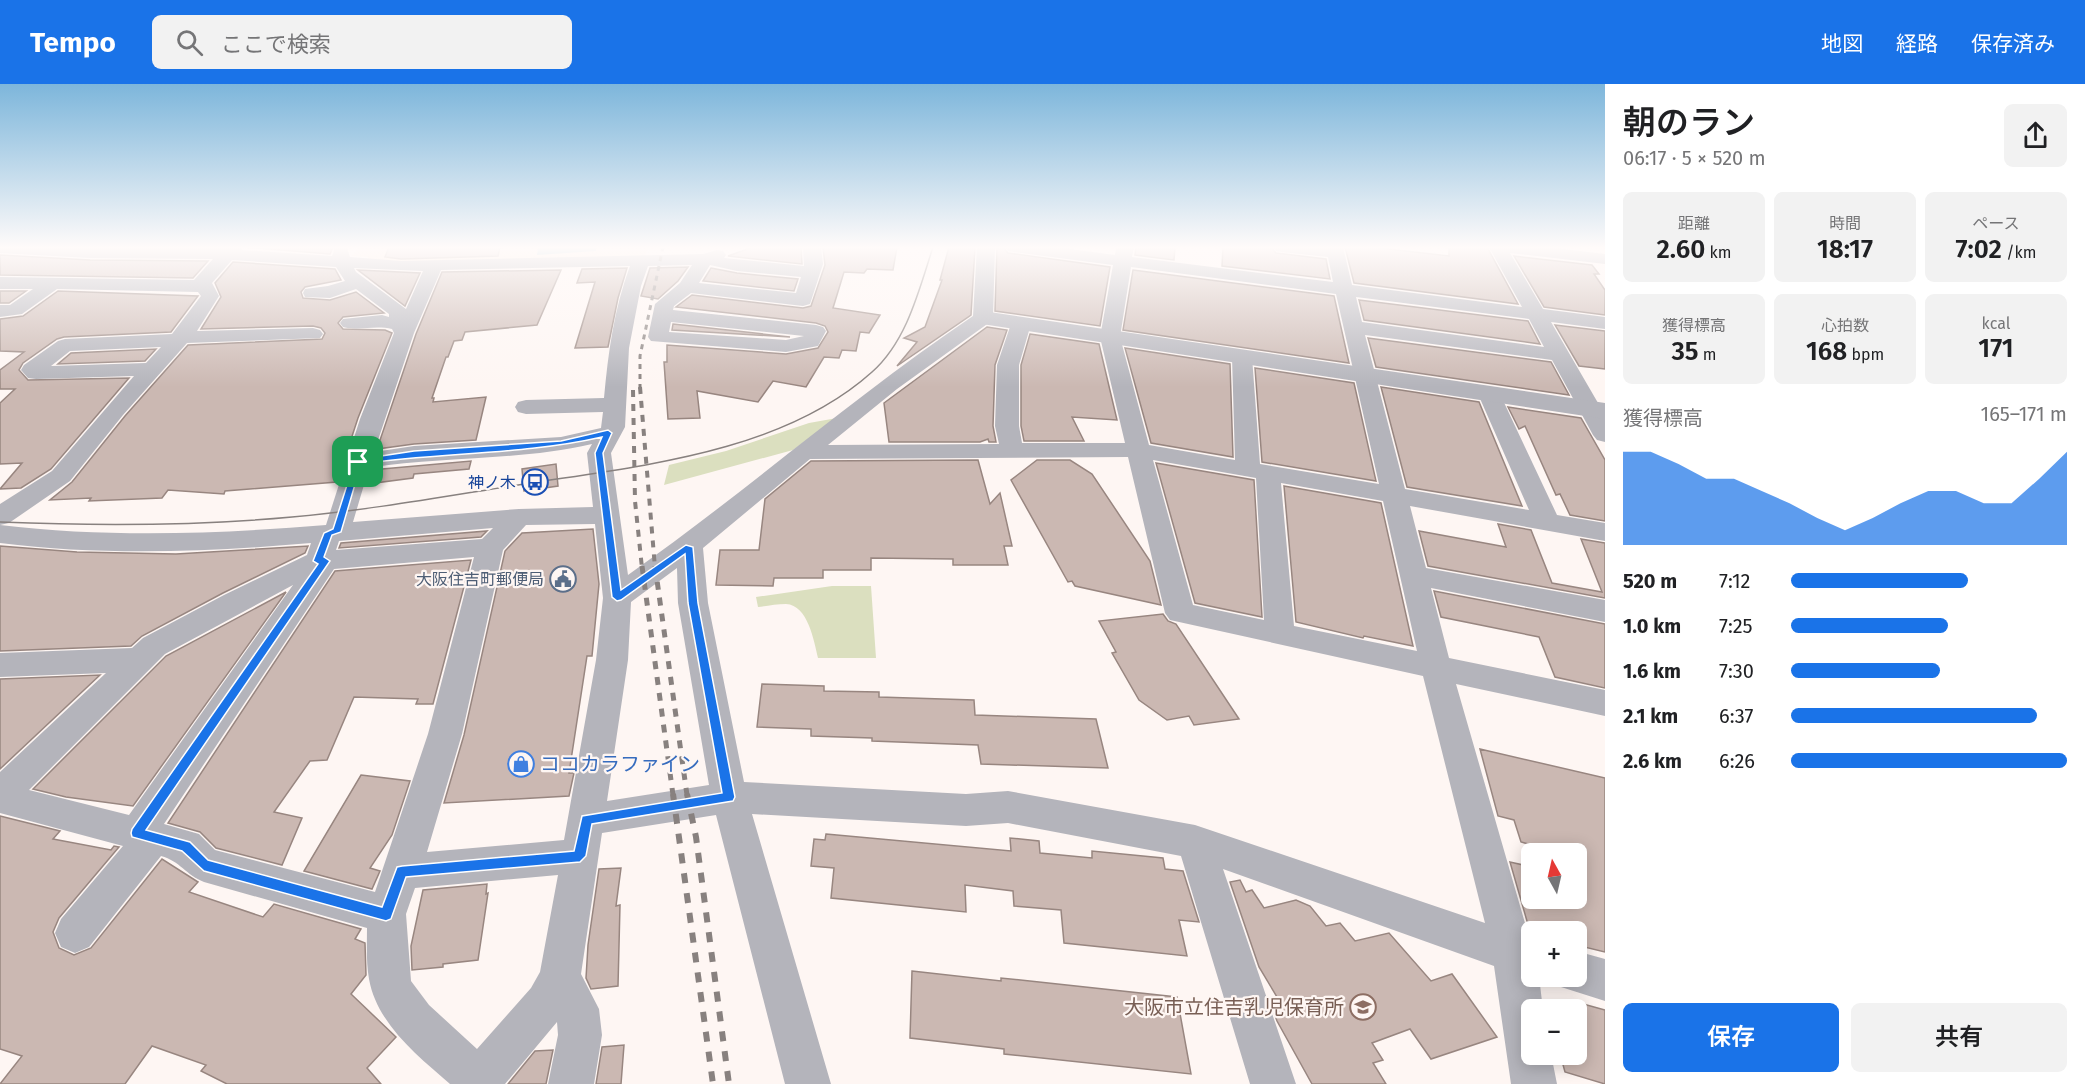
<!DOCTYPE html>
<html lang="ja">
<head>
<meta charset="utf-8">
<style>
	:root { --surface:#fff; --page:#f2f2f2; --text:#202124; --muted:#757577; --accent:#1a73e8 }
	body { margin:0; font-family:"Fira Sans","Noto Sans JP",sans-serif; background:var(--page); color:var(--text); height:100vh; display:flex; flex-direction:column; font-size:22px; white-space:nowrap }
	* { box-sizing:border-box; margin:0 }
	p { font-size:20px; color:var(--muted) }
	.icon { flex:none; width:33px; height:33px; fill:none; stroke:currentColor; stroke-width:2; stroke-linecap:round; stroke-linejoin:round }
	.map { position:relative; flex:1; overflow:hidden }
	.sheet { display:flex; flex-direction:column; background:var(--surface); width:480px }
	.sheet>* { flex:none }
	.needle { width:39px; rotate:352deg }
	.tools { position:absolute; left:1521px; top:759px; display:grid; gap:12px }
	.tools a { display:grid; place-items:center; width:66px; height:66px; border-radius:9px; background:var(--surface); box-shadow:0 3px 15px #0003; font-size:30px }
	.pin { position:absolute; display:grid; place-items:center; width:51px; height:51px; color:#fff; margin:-26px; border-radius:12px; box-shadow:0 3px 9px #0006 }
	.round { display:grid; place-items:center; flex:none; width:63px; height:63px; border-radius:9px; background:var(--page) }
	.headline { display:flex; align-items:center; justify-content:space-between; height:102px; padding:0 18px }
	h1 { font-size:33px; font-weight:600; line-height:45px }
	.metrics { display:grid; grid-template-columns:repeat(3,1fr); gap:9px; height:102px; padding:6px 18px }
	.metrics div { display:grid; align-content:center; border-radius:9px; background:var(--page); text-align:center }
	.metrics b { font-size:26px; font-weight:600 }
	.metrics small { font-size:16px; font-weight:400 }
	.metrics p { font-size:16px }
	.chart { height:168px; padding:12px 18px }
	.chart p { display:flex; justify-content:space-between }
	.chart svg { width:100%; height:108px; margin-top:6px; fill:var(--accent); opacity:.7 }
	.action { display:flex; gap:12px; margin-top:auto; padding:12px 18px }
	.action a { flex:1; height:69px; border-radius:9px; background:var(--accent); color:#fff; font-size:24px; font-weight:600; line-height:69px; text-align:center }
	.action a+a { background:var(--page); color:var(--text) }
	ul { padding:0 18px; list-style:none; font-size:20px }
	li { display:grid; grid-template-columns:96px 72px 1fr; align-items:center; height:45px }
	li i { height:15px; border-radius:8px; background:var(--accent) }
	header { display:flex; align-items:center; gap:36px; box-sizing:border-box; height:84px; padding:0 30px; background:var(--accent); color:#fff }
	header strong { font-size:28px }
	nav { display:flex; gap:33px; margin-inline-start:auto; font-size:21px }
	.search { width:420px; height:54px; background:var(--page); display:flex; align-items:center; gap:15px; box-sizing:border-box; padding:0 21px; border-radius:9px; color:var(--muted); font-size:22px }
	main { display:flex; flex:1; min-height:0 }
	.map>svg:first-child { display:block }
	.education { fill:#fcead9 }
	.green { fill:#dbdfbf }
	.water { fill:#7cbac7 }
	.building { fill:#cbb8b2; stroke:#988680; stroke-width:1.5 }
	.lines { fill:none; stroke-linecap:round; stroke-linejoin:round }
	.minor { fill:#b4b4bb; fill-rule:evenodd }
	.tertiary { fill:#b4b4bb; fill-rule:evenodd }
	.tram { stroke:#88817f; stroke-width:1.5 }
	.rail-far3 { stroke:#88817f; stroke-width:3; stroke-dasharray:5 5; stroke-linecap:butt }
	.rail-far2 { stroke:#88817f; stroke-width:4; stroke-dasharray:7 7; stroke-linecap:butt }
	.rail-far1 { stroke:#88817f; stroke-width:5; stroke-dasharray:8 8; stroke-linecap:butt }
	.rail { stroke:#88817f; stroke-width:6; stroke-dasharray:10 10; stroke-linecap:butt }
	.route { fill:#1a73e8; stroke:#fff; stroke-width:1.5; fill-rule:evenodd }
	.labels { text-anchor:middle; stroke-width:4.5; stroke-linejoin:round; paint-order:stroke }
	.transit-label { font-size:16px; fill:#164399; stroke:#fef6f3; text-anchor:end }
	.service-label { font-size:16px; fill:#4e5e75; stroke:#fef6f3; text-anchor:end }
	.near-shop-label { font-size:20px; fill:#366cbe; stroke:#fef6f3; text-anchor:start }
	.near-education-label { font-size:20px; fill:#785e54; stroke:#fef6f3; text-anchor:end }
</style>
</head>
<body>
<header>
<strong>Tempo</strong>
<div class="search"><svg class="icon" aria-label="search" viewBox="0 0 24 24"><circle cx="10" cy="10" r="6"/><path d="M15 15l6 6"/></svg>ここで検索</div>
<nav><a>地図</a><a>経路</a><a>保存済み</a></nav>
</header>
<main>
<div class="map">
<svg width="1605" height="1000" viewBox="0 0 1605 1000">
	<rect width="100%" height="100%" fill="#fef6f3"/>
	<path class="education" d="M361,163H648L645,172L404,178L368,176V173L351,172Z"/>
	<g class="green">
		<path d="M837,334L793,366L664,401L669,381L726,367L809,339Z"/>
		<path d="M832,502H871L876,574H818C814,557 808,521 786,520C777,520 767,522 758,523L756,513Z"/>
	</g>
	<path class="water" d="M538,163H596V167L537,171Z"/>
	<g class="building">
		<path d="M245,163H333L330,170Z"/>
		<path d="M389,163H500L498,172L401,175L385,173Z"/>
		<path d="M753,163H801L802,180L728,172Z"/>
		<path d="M823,163H897L893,186L867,185L864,189L844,188L833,224L880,231L869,249L860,248L856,267L842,266L839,274L824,273L806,303L773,297L758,318L697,307L700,334L668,335L664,278H667V261L786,270L818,264L828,248L825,242L816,239L676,223L692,211L803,224L811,222L825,181Z"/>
		<path d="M949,163H975L971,231L897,282L917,258L904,254L925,243L942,196H940Z"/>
		<path d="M997,163H1003L1008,169L1110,183L1100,242L995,227Z"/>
		<path d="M1136,163H1175L1174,176L1135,171Z"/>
		<path d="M1223,163H1271L1276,169L1326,175L1330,195L1222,182Z"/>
		<path d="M1345,163H1371L1449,172V163H1487L1518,220L1354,199Z"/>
		<path d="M0,171L90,176L208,177L193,194L0,191Z"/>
		<path d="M1514,172L1592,181L1599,190H1594L1605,206V231L1544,223Z"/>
		<path d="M233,178L335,185L341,196L305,203L301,208L303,214L330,216L356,208L384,229L343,233L338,239L343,245L385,246L392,249L358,334L337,398L225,407L224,410L168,406L162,414L89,417L91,414L50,416L72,398L125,332L188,261L322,255L325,249L321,244L313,242L201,245L221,213L215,199Z"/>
		<path d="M688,183L678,197L658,215L641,212L650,184Z"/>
		<path d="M627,184L618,214L608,263L575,264L595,198L577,199L582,185Z"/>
		<path d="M711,184L737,189L798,195L794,207L703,197Z"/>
		<path d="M358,186L420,189L405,222Z"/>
		<path d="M561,186L537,241L465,248L462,256L454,257L448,273H446L432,314H434L433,318L486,313L476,356L414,360L377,365L416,250L442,188Z"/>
		<path d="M1133,186L1334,212L1349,279L1123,246Z"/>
		<path d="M0,207H26L9,219H0Z"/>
		<path d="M58,207L198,212L171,248L64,253L57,255L23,279L19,286L28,296L129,294L51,385L21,404L0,405L22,379L0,380V319L15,305H0V286L24,268L0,267V235L23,232Z"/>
		<path d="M1359,216L1528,237L1540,260L1364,236Z"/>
		<path d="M673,240L790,253L672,246Z"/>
		<path d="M1555,241L1605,247V285L1579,282Z"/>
		<path d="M987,243L1007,246L995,281L993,342L996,358H989L988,355L980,358H889L884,319Z"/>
		<path d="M1030,250L1099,260L1117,336L1072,333L1084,357H1024L1021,342V281Z"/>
		<path d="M1368,254L1551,278L1569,311L1376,283Z"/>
		<path d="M1125,264L1230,280L1233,373L1151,359Z"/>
		<path d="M156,265L145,277L58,280L71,269Z"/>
		<path d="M1255,284L1354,299L1376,397L1262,378Z"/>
		<path d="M1381,303L1479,318L1522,422L1407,403Z"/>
		<path d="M1508,323L1581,334L1605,376V437L1570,431L1560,410L1556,411L1525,342L1519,345Z"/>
		<path d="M978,376L990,420L1000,409L1012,462H1004L1008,481H953V475L871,474V486H823V494H774L773,502L716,501L720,466H759L765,415L811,377Z"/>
		<path d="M1037,376H1070L1092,390L1150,477L1161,521L1075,502L1072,497L1068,498L1011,396Z"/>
		<path d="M471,377L469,385L414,390L413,394L367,400L371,386Z"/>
		<path d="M1156,379L1254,396L1262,533L1195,519Z"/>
		<path d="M556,380L558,402L524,407L522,385Z"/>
		<path d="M1284,402L1381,419L1413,562L1364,552L1363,554L1296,538Z"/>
		<path d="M1498,440L1531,446L1552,499L1602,508L1581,455L1605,459V514L1428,482L1419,447L1506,463Z"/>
		<path d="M593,445L599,500L592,572H587L569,689H574L569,712L444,719L464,651L505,467L522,449Z"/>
		<path d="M487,447L481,453L339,464L341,459Z"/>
		<path d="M0,462L77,468L176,470L308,462L305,469L223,509L142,552L131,562L0,567Z"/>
		<path d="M471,476L433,620H416L418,615L354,613L327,676L310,677L274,728L302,734L282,781L216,764L200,748L168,739L335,487Z"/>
		<path d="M1434,507L1605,540V604L1555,593L1539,553L1441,533Z"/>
		<path d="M286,508L133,722L66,713L33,705L166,572Z"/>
		<path d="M1163,530L1168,537L1176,540L1239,635L1194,641L1189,632L1167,636L1139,616L1112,569L1116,568L1099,537Z"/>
		<path d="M100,591L0,685V595Z"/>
		<path d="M762,600L824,602V607L879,608V613L974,616L975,631L1096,635L1108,684L981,680L978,661L872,657V654L811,652V645L757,643Z"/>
		<path d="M1480,665L1605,694V868L1576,861V848H1532L1531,851L1510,778L1532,783V814H1576V770H1565L1521,758L1514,736L1498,732Z"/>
		<path d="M361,691L410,697L392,751L370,784L380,787L372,805L304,787Z"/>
		<path d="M0,732L60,747L53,755L111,766L114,762L119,763L59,834L53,848L59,864L74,871L91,864L162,775L198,798L189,808L263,833L274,820L361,845L355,855L365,859L366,891L351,910L396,953L367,984L381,1000H227L201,987L206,981L152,962L125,1000H0L22,972L0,965Z"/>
		<path d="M826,750L1011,767L1010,754L1039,757L1040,769L1092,774V767L1163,774L1165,785L1183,787L1199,838L1179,836L1187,872L1064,859L1061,826L1014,822L1013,807L965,801L966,828L831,814L834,784L811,782L814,755L825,756Z"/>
		<path d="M621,784L616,822L620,821L618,902L591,905L586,894L588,861L599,785Z"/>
		<path d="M1240,796L1246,808L1252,806L1264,824L1296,816L1310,822L1326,842L1340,839L1355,857L1389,849L1431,897L1452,890L1497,953L1431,975L1410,945L1372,959L1383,976L1373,979L1386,1000H1312L1277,937L1271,920L1280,918L1259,883L1230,798Z"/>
		<path d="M487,800L486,810L488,809L478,876L443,880V883L412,886L411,862L423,806Z"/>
		<path d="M912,887L1001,897V894L1177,913L1191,990L1004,970V965L910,954Z"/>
		<path d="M1576,918L1605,926V1000L1565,988L1560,970H1576Z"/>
		<path d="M624,961L621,1000H596L602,963Z"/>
		<path d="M553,966L546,1000H508L535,967Z"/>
	</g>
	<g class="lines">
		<g class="minor">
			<path d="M0,163H243L241,166L332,172L335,164H347L350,173L401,177L703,170L717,166L723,167L726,171L724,174L804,182L803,163H821L823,180L810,220L803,222L691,209L674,222L673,226L816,241L823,243L826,247L818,262L786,268L651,257L648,253L655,220L680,199L692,181L648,182L641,202L629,264L625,343L611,369L628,491C746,408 854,312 973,232L977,163H995L993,234L990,238L897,305L828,361L999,360L995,342L997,281L1011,240L1014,236H1028L1031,240L1019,281V342L1022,359H1125L1100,253L1113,181L1014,168L1008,167L1005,163H1055L1115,171L1116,163H1134L1132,173L1333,198L1328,173L1282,168L1276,167L1273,163H1343L1352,201L1522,223L1489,163H1547L1605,170V180L1510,169L1543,225L1605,233V245L1551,238L1605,331V358L1597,356L1593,351L1552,276L1365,251L1405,405L1529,426L1478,310L1481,305L1489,303L1497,305L1500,310L1557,431L1605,439V457L1410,422L1426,484L1605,516V538L1431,504L1449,574L1605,606V632L1456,600L1529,853L1532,854V892H1539L1543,926H1532V970H1551L1557,1000H1511L1494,882L1223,785L1296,1000H1250L1181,772L1008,739L966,742L752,730L831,1000H785L716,731L602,749L581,890L599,925L602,951L594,1000H548L558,951L557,938L505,1000H450C418,972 377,940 369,895C366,878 367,860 367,844L204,798C186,791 180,777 161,772L89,863L75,869L61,863L55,849L61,835L123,762L0,729V688L106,589L0,593V569L132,564L143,554L224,511L307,471L311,459C208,468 103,472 0,459V420L52,387L134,292L36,295L28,294L21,286L24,281L58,257L65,255L172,250L201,212L198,208L57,205L22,230L0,233V221H10L33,205H0V193L194,196L213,175L90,174L0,169ZM232,176L336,183L345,197L328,202L305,205L303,209L305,213L330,214L356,205L389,230V233L382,231L343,235L340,239L343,243C359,247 375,241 392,245L394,249L360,335L326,441C218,450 108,454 0,441L9,439L70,397L123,331L187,259L320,254L323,250L320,246L313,244L197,247L219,212L212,199ZM710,181L737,187L801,193L796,209L699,199ZM630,182C614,225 608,269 604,314L526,316L518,318L515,323L518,328L526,330L603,328L601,344L561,353L414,362L374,368L414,249L441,186ZM1131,183L1336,210L1379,400L1260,380L1252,273L1249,269L1242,267L1235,269L1232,273L1235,376L1149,361L1120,253ZM354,184L423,187L406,225L356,188ZM1356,213L1529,235L1544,263L1362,238ZM671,238L804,252L786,256L669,248ZM161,263L146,279L51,282L70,267ZM592,360L587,369L593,423L519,425L353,438L369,384C443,372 520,377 592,360ZM1128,373L1165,529L1170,536L1423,592L1485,839L1195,741L1008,707L966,710L744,698L708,519L703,464L810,375ZM1153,376L1256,394L1264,536L1193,521ZM1281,399L1383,417L1417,567L1294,542ZM595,440L603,514L596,576L564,756L427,768L462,650L503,466L526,441ZM493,444L482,455L336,466L339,457ZM474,473L428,650L375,808L215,766L199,750L164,740L334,485ZM677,484L678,519L709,701L607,717L628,576L631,518ZM293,501L129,731L29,706L165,570ZM558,791L540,888L531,904L477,965L429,921L411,897L406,830L415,804Z"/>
			<path d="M1576,867L1605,875V917L1561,903L1557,892H1576Z"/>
		</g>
		<path class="tertiary" d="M983,227L1605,319V335L975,239L972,234L975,229Z"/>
		<path class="tram" d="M0,438C97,442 195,442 292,433C370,426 447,412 524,400C639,382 782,369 872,288C907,257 919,206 933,163"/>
		<path class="rail-far3" d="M640,305V272L663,163"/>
		<g class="rail-far2">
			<path d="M640,303L655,484"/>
			<path d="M633,306L635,417L642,484"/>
		</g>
		<g class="rail-far1">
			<path d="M642,482L673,711"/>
			<path d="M655,482L687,711"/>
		</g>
		<g class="rail">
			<path d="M673,710L713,1000"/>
			<path d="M687,710L696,753L729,1000"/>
		</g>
	</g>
	<linearGradient id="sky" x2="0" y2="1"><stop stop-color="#7db6db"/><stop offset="0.54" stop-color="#fffbfa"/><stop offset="1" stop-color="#fffbfa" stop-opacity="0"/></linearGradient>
	<rect width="1605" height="303" fill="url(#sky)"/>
	<path class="route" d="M608,346L612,349L603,369L621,506L686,461L693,463L698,519L735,713L733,717L592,740L586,772L580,778L406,793L391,835L386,837L204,787L182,767L132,753L131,749L132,745L318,480L313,477L324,449L333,445L355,376L414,367L561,357ZM602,353L595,369L612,513L617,517L621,516L685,470L688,519L722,709L582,732L574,767L402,782L397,783L382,823L208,776L190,758L146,746L330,477L324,473L332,451L341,448L361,380C441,368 524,371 602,353Z"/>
	<defs>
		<g id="bus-ring" transform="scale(1.35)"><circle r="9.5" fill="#fef6f3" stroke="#1a4fb4" stroke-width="1.5"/><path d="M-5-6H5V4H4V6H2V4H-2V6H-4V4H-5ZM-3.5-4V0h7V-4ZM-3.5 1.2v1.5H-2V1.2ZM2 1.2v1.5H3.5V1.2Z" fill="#1a4fb4"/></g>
		<g id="civic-ring" transform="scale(1.35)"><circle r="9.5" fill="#fef6f3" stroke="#5c6f8a" stroke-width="1.5"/><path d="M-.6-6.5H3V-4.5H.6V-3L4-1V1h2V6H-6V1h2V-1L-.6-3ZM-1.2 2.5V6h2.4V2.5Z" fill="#5c6f8a"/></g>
		<g id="shop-ring" transform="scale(1.35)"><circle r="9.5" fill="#fef6f3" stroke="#3f7fe0" stroke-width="1.5"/><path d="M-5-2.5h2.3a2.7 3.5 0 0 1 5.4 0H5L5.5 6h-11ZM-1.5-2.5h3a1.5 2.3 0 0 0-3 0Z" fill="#3f7fe0"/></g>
		<g id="school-ring" transform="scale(1.35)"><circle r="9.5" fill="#fef6f3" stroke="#8d6e63" stroke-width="1.5"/><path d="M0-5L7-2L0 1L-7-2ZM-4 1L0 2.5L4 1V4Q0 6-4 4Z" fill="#8d6e63"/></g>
	</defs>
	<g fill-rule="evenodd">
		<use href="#bus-ring" x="535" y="398"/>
		<use href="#civic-ring" x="563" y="495"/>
		<use href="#shop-ring" x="521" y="680"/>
		<use href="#school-ring" x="1363" y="923"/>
	</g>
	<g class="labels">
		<g class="transit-label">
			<text x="516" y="404">神ノ木</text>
		</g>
		<g class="service-label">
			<text x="544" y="501">大阪住吉町郵便局</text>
		</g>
		<g class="near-shop-label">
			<text x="540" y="687">ココカラファイン</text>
		</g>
		<g class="near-education-label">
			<text x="1344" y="930">大阪市立住吉乳児保育所</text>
		</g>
	</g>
</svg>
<div class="tools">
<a><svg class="needle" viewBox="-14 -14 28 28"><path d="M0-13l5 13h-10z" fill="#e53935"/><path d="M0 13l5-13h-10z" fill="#757577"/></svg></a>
<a>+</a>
<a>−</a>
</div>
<div class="pin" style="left:358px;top:378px;background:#1e9e55"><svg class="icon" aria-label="arrive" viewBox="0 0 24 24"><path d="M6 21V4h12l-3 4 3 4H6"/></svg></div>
</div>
<section class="sheet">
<div class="headline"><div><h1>朝のラン</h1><p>06:17 · 5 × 520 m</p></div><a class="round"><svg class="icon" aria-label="share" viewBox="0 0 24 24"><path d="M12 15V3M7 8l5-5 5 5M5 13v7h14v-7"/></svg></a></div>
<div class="metrics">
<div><p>距離</p><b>2.60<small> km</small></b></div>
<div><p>時間</p><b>18:17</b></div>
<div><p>ペース</p><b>7:02<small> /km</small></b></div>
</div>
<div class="metrics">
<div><p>獲得標高</p><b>35<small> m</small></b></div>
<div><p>心拍数</p><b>168<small> bpm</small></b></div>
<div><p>kcal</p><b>171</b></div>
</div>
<div class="chart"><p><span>獲得標高</span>165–171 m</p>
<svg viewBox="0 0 160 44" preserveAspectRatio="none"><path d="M0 44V6L10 6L20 11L30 17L40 17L50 22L60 27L70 33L80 38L90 33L100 27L110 22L120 22L130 27L140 27L150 17L160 6V44z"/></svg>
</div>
<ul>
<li><b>520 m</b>7:12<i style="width:64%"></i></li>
<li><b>1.0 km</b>7:25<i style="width:57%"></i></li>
<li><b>1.6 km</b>7:30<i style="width:54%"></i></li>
<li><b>2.1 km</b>6:37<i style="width:89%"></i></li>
<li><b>2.6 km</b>6:26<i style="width:100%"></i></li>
</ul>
<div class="action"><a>保存</a><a>共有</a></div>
</section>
</main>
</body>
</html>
